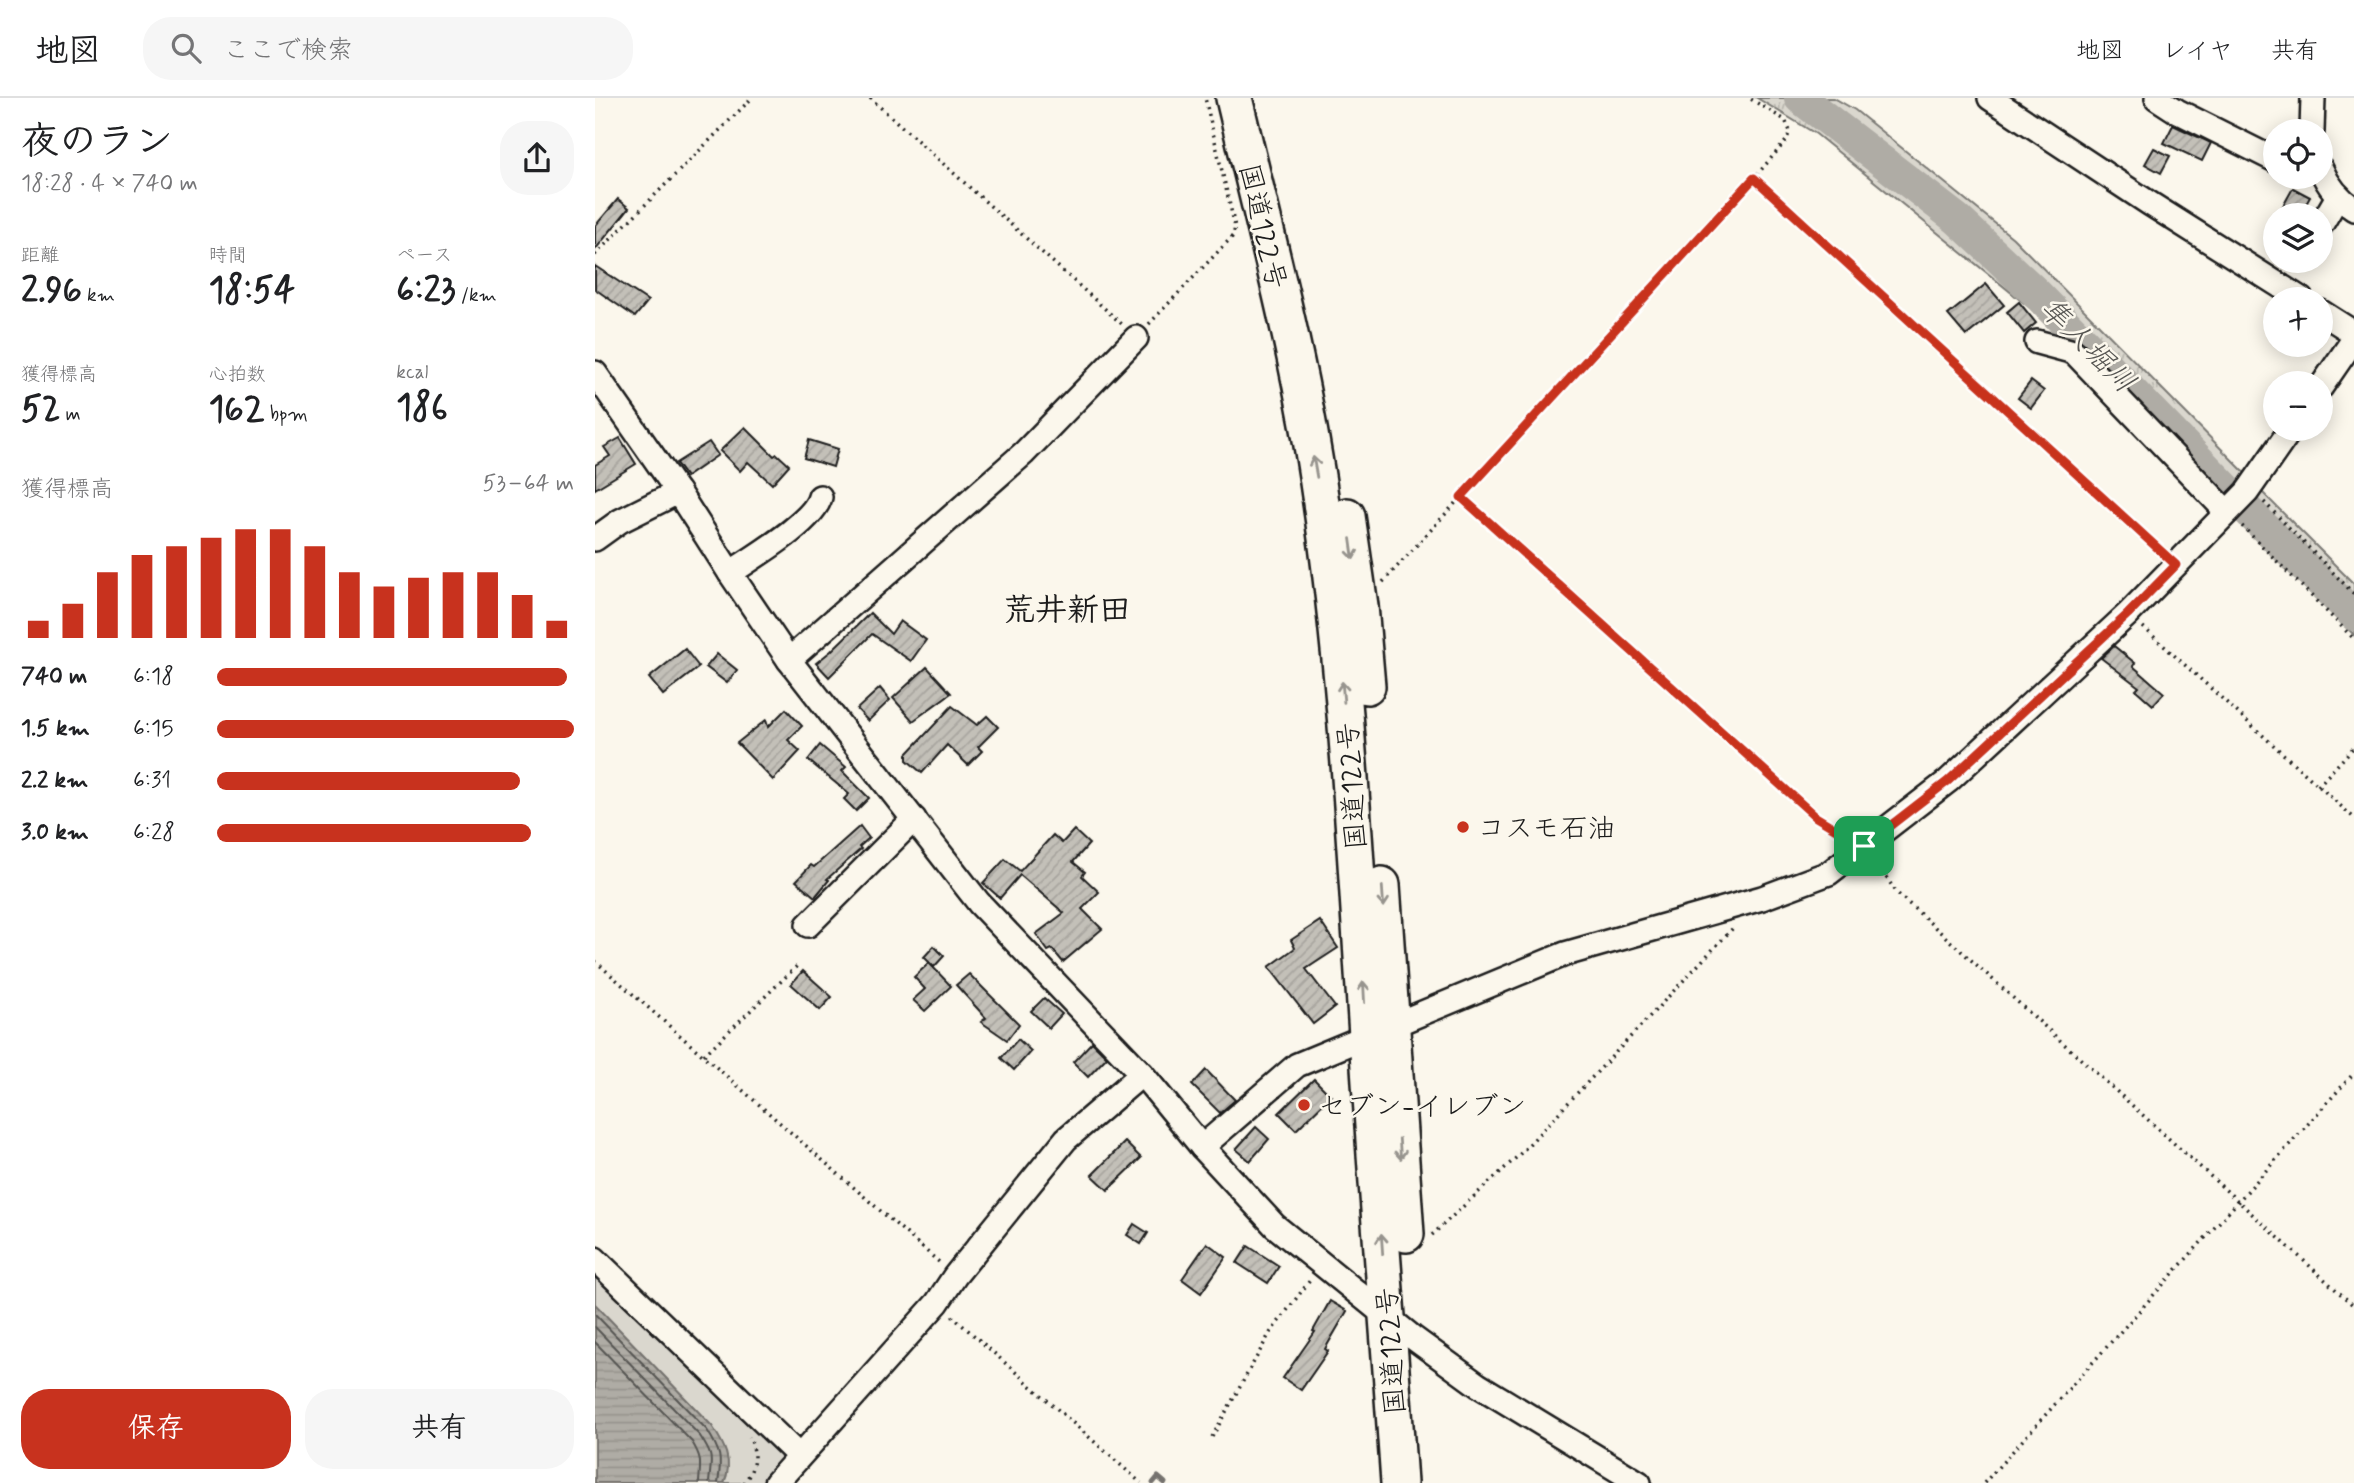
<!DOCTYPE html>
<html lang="ja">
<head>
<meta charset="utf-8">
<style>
	:root { --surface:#fff; --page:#f6f6f6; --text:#202124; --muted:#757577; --line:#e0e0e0; --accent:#c8321e }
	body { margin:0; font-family:Mynerve,"Klee One",sans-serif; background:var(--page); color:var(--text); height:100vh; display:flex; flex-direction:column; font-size:26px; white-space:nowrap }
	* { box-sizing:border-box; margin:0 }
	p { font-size:23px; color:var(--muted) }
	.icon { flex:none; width:38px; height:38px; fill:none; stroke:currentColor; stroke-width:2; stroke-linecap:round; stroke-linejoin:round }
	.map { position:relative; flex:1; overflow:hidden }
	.details { display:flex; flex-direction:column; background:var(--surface); width:595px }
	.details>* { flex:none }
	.buttons { position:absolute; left:1668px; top:21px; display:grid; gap:14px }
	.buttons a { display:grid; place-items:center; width:70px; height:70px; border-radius:50%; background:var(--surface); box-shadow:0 4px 18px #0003; font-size:35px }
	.pin { position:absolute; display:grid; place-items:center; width:60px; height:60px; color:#fff; margin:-30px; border-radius:14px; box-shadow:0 4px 10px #0006 }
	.round { display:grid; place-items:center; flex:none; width:74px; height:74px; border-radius:28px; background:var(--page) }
	.summary { display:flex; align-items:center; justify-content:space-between; height:119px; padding:0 21px }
	h1 { font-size:38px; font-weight:700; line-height:52px }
	.stats { display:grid; grid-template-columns:repeat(3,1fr); gap:10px; height:119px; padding:7px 21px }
	.stats div { display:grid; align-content:center }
	.stats b { font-size:35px; font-weight:700 }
	.stats small { font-size:19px; font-weight:400 }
	.stats p { font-size:19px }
	.chart { height:196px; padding:14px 21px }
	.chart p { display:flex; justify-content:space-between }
	.chart svg { width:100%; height:126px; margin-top:7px; stroke:var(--accent); stroke-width:6 }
	.cta { display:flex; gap:14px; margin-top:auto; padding:14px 21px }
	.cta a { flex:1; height:80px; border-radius:28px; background:var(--accent); color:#fff; font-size:28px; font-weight:700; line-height:80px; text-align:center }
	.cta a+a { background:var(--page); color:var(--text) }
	ul { padding:0 21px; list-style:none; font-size:23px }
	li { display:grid; grid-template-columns:112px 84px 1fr; align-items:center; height:52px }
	li i { height:18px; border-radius:9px; background:var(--accent) }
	header { display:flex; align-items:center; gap:42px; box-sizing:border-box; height:98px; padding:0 35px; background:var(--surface); border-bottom:2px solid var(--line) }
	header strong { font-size:33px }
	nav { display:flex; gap:38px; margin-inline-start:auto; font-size:24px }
	.search { width:490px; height:63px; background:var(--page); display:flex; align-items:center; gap:18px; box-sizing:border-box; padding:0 24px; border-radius:28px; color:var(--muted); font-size:26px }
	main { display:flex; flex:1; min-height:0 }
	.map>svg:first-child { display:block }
	.grass { fill:url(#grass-tufts); stroke:#7b7a75; stroke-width:2 }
	.green { fill:#dad7ce; stroke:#7b7a75; stroke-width:2 }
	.water { fill:url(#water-rules); stroke:#74726e; stroke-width:2 }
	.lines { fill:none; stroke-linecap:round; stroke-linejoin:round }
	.shore { stroke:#575653; stroke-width:2 }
	.stream { stroke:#74726e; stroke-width:5 }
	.river { stroke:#afaca5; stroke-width:32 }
	.building { fill:url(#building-hatch); stroke:#1c1c1c; stroke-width:2 }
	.minor-casing { stroke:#1c1c1c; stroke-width:28 }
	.highway-casing { stroke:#1c1c1c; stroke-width:40 }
	.path { stroke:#1c1c1c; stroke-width:3.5; stroke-dasharray:2 5; stroke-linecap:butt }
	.minor { stroke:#fbf7ec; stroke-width:23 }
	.highway { stroke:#fbf7ec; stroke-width:35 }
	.oneway { stroke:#97948e }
	.route-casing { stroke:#fff; stroke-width:14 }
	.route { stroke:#c8321e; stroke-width:9 }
	.poi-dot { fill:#c8321e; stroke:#fbf7ec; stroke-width:2.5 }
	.labels { text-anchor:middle; stroke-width:5; stroke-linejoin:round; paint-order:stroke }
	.street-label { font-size:28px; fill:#1c1c1c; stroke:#fbf7ec }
	.poi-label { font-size:28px; fill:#1c1c1c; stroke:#fbf7ec; text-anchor:start }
	.water-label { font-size:30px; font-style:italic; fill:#575653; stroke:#fbf7ec }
	.quarter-label { font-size:32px; font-weight:bold; fill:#1c1c1c; stroke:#fbf7ec }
</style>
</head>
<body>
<header>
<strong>地図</strong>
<div class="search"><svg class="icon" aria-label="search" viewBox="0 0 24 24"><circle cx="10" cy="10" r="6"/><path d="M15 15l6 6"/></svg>ここで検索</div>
<nav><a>地図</a><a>レイヤ</a><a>共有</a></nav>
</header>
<main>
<section class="details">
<div class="summary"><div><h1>夜のラン</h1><p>18:28 · 4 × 740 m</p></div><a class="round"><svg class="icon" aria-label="share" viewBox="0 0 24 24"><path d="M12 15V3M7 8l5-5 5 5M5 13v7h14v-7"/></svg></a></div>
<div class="stats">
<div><p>距離</p><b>2.96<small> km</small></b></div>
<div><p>時間</p><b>18:54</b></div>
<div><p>ペース</p><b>6:23<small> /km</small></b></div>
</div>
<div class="stats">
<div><p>獲得標高</p><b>52<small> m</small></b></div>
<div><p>心拍数</p><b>162<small> bpm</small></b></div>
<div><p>kcal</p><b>186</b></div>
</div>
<div class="chart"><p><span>獲得標高</span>53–64 m</p>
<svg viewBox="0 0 160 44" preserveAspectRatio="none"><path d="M5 44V38M15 44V32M25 44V21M35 44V15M45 44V12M55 44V9M65 44V6M75 44V6M85 44V12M95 44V21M105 44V26M115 44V23M125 44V21M135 44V21M145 44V29M155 44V38"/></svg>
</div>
<ul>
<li><b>740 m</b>6:18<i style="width:98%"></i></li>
<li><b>1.5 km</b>6:15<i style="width:100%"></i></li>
<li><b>2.2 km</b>6:31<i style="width:85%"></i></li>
<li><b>3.0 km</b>6:28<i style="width:88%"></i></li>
</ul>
<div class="cta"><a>保存</a><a>共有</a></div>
</section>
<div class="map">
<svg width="1759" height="1385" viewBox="0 0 1759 1385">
	<defs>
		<pattern id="grass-tufts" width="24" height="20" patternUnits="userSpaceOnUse" patternTransform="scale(1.75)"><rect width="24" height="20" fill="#dad7ce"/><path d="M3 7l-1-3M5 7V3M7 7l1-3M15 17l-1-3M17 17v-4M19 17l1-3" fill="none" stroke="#bab8b0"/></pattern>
		<pattern id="water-rules" width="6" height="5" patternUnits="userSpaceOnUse" patternTransform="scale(1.75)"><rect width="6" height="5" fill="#afaca5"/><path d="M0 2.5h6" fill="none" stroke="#96938d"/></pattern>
		<pattern id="building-hatch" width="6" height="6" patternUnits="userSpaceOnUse" patternTransform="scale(1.75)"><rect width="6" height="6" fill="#c3c0b8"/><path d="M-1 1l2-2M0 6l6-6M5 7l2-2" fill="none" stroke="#a7a49e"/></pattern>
	</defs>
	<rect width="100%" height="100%" fill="#fbf7ec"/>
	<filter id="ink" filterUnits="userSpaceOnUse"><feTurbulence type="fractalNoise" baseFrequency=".0143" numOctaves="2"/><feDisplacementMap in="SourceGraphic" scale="14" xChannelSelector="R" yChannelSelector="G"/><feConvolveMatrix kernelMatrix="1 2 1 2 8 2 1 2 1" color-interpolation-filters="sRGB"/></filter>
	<g filter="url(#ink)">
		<g class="grass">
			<path d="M1162,0H1193L1371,136L1456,215L1635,400L1631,404L1477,244L1221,36Z"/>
			<path d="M1215,0H1239L1260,12L1418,140L1651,376L1642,391L1409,152Z"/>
			<path d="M1667,394L1759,486V508L1655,403Z"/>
			<path d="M1646,412L1759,528V537L1641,416Z"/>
		</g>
		<path class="green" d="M0,1169L191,1353L189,1370L176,1385H0Z"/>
		<path class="water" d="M0,1206L117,1328C129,1346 139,1364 129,1385H0Z"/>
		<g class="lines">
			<g class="shore">
				<path d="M0,1216L112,1332C126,1354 127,1360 123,1385"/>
				<path d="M0,1229L105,1338C120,1361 116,1360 114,1385"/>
				<path d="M0,1244L97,1344C108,1362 105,1365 104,1385"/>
			</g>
			<path class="stream" d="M558,1385L563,1379L570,1385"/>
			<path class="river" d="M1205,0L1362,121L1440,194L1663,423L1759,517"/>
		</g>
		<g class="building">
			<path d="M1578,27L1616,45L1607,63L1569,45Z"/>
			<path d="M1559,50L1575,58L1566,75L1550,66Z"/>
			<path d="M1698,90L1715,99L1705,117H1683Z"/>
			<path d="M23,101L34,110L0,152V128Z"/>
			<path d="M0,168L53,203L40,219L0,191Z"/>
			<path d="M1391,186L1409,207L1371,238L1353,217Z"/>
			<path d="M1424,204L1441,225L1429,235L1412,214Z"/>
			<path d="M1436,283L1449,293L1436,310L1423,300Z"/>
			<path d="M150,329L179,358L182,356L194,367L177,386L153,364L145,373L125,353Z"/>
			<path d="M25,340L41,366L0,391V367L15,358L9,349Z"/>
			<path d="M214,342L243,351L238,369L209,360Z"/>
			<path d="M114,344L123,357L91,379L81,365Z"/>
			<path d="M275,515L296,536L305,523L331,542L316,563L277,536L234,579L221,565L236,553Z"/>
			<path d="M1519,548L1540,565L1538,568L1569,595L1558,607L1541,592L1544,589L1506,560Z"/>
			<path d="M90,551L104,569L68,597L54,580Z"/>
			<path d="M122,556L142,572L132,585L111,569Z"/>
			<path d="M332,569L356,595L318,623L298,600Z"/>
			<path d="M285,590L295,602L273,623L262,611Z"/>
			<path d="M357,608L382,627L392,618L403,629L383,649L387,653L373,667L352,647L327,675L312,662V656Z"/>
			<path d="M191,611L207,628L193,642L205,653L178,682L142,645L171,622L173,629Z"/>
			<path d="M225,647L251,669L247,673L274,700L261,713L249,701L254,696L213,662Z"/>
			<path d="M265,728L274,740L264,749L266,751L232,781L234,782L220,799L201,783L216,767L219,769Z"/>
			<path d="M479,732L494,746L478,764L490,774L487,778L504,794L487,811L507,831L468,864L457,851L453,853L441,836L469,815L425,777L405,800L388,785L410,761L425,773L458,737L467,745Z"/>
			<path d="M725,823L743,850L711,871L740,909L718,926L674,869L700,850L696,842Z"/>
			<path d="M339,848L349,858L339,869L329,859Z"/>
			<path d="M334,865L356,888L330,913L318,902L330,891L319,879Z"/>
			<path d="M208,873L237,899L225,912L196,886Z"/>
			<path d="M374,876L424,926L412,942L386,924L391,920L361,887Z"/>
			<path d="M449,900L467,916L454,930L436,913Z"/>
			<path d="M423,941L436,953L419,972L406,960Z"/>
			<path d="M497,944L512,959L493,979L478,964Z"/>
			<path d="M611,972L640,1002L625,1015L597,987Z"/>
			<path d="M719,981L736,998L701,1032L684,1015Z"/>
			<path d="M661,1029L674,1041L655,1063L641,1051Z"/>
			<path d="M530,1044L546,1060L513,1092L497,1077Z"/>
			<path d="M539,1126L553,1135L546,1146L532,1137Z"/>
			<path d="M612,1145L631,1159L606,1195L587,1181Z"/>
			<path d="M653,1148L684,1168L673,1185L642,1165Z"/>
			<path d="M735,1203L752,1213L730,1251L733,1253L706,1292L688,1280L720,1234L718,1233Z"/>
		</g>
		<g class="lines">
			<g class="minor-casing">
				<g id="minor">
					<path d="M1395,0L1554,105L1706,201"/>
					<path d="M1562,0L1582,13L1680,62"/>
					<path d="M1717,33L1718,0"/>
					<path d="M1726,71C1733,88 1744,101 1759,111"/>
					<path d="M1726,127L1743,98"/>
					<path d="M1726,214L1759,235"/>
					<path d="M1442,244L1479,254L1632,414"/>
					<path d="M0,275L83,394L135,475L194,562L384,805L547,976L607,1049L680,1128L817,1239L883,1287L1044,1385"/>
					<path d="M1726,289L1759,241"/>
					<path d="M0,441L25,423L83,394"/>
					<path d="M135,475C157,460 219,424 225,399"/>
					<path d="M194,562L429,355L541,240"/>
					<path d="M213,827L319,721"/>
					<path d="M607,1049L702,967L970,856L1167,800L1234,775L1353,683L1533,516L1652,394L1696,331"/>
					<path d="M0,1161L204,1358"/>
					<path d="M181,1385L342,1205L360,1178L471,1041L547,976"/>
				</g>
			</g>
			<g class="highway-casing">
				<g id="highway">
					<path d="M639,0C670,132 706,264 725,398C752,577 760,757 772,937C781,1086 794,1235 804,1385"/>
					<path d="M752,418L765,508L772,588"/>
					<path d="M787,787L811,1136"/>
				</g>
			</g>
			<g class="path">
				<path d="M275,0L529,228"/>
				<path d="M1159,80L1568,455"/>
				<path d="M0,157L157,0"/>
				<path d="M554,226L638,138L640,129L610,0"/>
				<path d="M866,399L1221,719L1251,737"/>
				<path d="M1669,404L1759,496"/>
				<path d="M1647,428L1759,541"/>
				<path d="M788,484L1159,80L1191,43L1195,33L1190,22L1154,0"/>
				<path d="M1548,529L1759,720"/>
				<path d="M1723,688L1759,649"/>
				<path d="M1279,762L1302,795L1759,1208"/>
				<path d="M0,863L345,1165"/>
				<path d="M109,957L202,868"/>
				<path d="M837,1137L923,1058L1138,830"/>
				<path d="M357,1218L546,1385"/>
				<path d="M617,1339L675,1235L716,1181"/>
				<path d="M149,1385C159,1372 163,1354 154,1339"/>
				<path d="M1389,1385L1759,975"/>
			</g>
			<use href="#minor" class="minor"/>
			<use href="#highway" class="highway"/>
		</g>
		<defs><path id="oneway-shaft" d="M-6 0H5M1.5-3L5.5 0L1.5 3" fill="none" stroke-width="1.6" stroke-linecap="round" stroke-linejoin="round" transform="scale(1.75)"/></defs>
		<g class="oneway">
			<use href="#oneway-shaft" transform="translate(720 369) rotate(-100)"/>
			<use href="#oneway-shaft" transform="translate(757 451) rotate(82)"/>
			<use href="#oneway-shaft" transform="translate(748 594) rotate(-95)"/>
			<use href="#oneway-shaft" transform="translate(788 799) rotate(86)"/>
			<use href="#oneway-shaft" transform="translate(769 894) rotate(-93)"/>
			<use href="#oneway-shaft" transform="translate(805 1051) rotate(86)"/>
			<use href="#oneway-shaft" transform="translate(787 1146) rotate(-94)"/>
		</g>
	</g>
	<g class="lines" filter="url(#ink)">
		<g class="route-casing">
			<path id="route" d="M1159,80L1581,467L1533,516L1353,683L1269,748L1221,719L866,399Z"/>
		</g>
		<use href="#route" class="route"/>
	</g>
	<g class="poi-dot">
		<circle cx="868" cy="729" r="7"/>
		<circle cx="709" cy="1007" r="7"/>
	</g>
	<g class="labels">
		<g class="street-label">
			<text transform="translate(669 128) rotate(77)" y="10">国道122号</text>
			<text transform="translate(756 688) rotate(-94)" y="10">国道122号</text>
			<text transform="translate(795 1253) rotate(-94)" y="10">国道122号</text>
		</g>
		<g class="poi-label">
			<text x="882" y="739">コスモ石油</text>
			<text x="723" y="1017">セブン-イレブン</text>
		</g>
		<g class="water-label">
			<text transform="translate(1493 247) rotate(45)" y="10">隼人堀川</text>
		</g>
		<g class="quarter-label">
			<text x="472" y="522">荒井新田</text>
		</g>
	</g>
</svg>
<div class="buttons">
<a><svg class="icon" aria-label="locate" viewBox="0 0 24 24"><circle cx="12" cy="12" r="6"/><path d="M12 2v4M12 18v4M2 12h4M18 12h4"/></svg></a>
<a><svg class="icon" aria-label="layers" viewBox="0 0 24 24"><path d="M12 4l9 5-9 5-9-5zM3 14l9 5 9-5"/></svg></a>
<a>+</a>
<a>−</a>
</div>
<div class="pin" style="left:1269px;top:748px;background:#1e9e55"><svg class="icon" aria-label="arrive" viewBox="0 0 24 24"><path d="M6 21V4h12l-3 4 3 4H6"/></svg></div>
</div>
</main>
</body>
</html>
